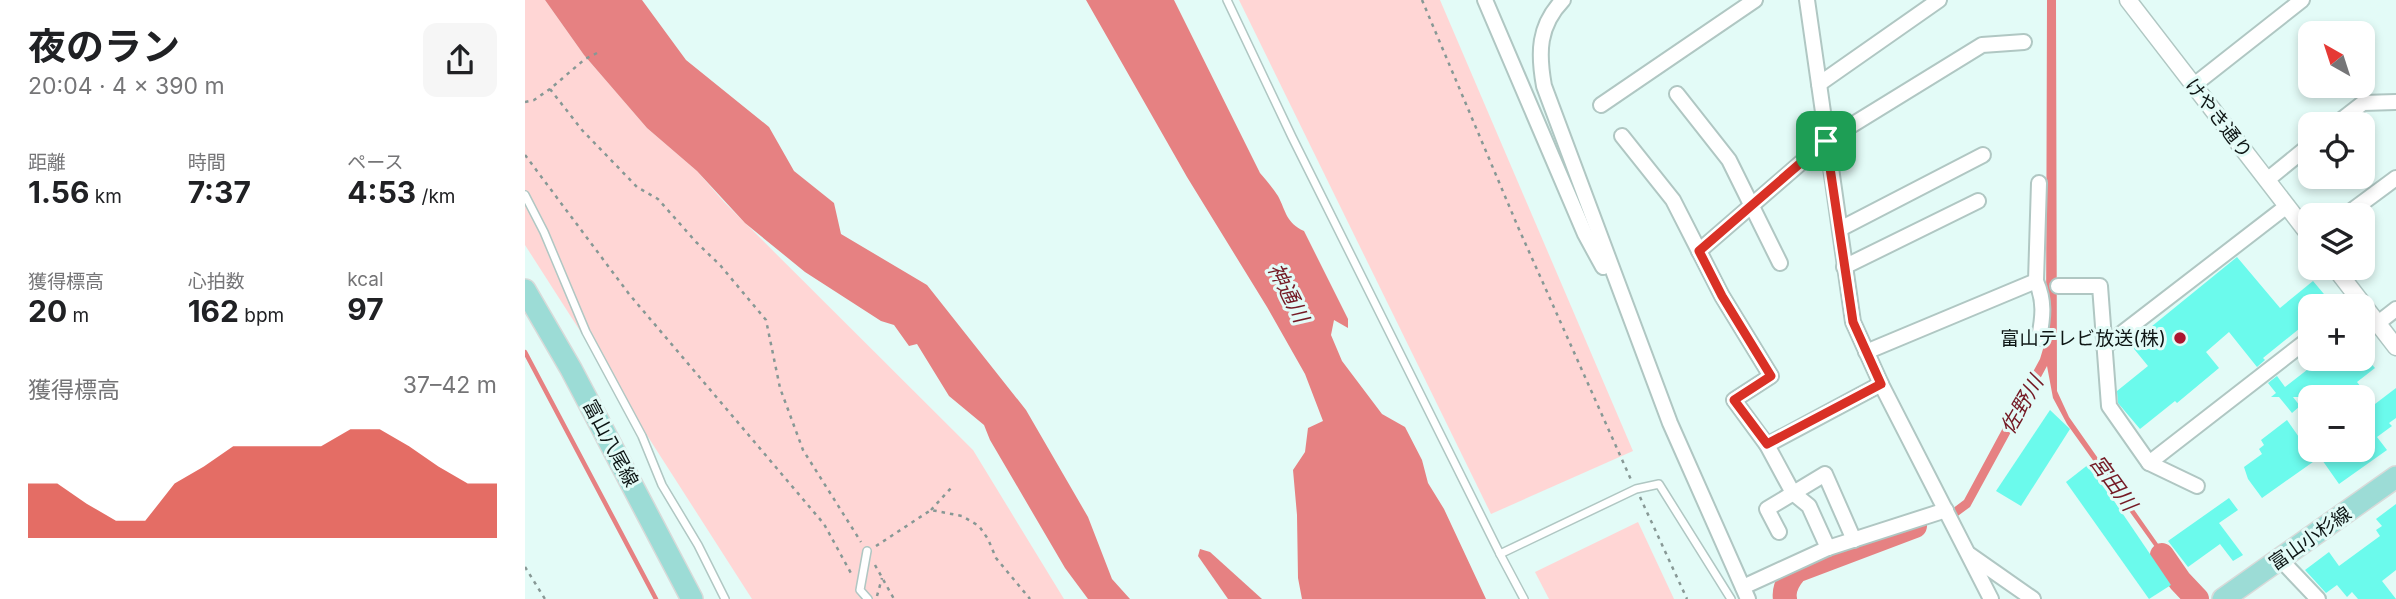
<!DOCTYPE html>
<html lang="ja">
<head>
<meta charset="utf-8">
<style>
	:root { --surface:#fff; --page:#f6f6f6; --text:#202124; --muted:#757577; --accent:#d93025 }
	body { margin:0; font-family:Inter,"Noto Sans JP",sans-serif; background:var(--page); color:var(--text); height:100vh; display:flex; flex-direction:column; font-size:26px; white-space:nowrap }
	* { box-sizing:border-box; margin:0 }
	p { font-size:23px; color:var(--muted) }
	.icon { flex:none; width:38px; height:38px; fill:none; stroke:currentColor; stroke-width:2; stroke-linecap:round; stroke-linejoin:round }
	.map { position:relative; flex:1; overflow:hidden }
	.side { display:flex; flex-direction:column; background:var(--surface); width:525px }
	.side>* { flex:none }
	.needle { width:46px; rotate:321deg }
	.buttons { position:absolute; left:1773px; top:21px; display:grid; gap:14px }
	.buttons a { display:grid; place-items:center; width:77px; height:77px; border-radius:14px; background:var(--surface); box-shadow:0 4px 10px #0003; font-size:35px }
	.pin { position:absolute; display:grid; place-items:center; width:60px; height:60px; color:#fff; margin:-30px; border-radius:14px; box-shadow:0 4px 10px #0006 }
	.round { display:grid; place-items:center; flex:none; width:74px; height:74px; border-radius:14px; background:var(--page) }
	.summary { display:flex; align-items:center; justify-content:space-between; height:119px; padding:0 28px }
	h1 { font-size:38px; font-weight:700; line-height:52px }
	.stats { display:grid; grid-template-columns:repeat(3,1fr); gap:10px; height:119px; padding:7px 28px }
	.stats div { display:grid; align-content:center }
	.stats b { font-size:30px; font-weight:700 }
	.stats small { font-size:19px; font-weight:400 }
	.stats p { font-size:19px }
	.chart { height:196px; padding:14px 28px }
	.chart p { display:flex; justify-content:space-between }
	.chart svg { width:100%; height:126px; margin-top:7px; fill:var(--accent); opacity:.7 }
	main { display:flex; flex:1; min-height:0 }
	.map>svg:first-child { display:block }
	.green { fill:#ffd6d5 }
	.water { fill:#e68182 }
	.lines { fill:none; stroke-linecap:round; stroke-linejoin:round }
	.stream { stroke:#e68182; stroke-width:4.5 }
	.river { stroke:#e68182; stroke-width:24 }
	.building { fill:#6bfaec }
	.service-casing { stroke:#b0c7c3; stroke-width:10 }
	.minor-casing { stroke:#b0c7c3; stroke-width:18 }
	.tertiary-casing { stroke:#b0c7c3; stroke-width:19 }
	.primary-casing { stroke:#d8dad9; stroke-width:24 }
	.path { stroke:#879895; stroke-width:2.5; stroke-dasharray:3.5 5; stroke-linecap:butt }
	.service { stroke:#fff; stroke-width:7 }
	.minor { stroke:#fff; stroke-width:14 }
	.tertiary { stroke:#fff; stroke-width:16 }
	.primary { stroke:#9cdcd6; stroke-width:21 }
	.route-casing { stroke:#fff; stroke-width:14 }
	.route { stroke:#d93025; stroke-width:9 }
	.poi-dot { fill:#ab1530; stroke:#e3fbf7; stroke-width:2.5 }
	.labels { text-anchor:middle; stroke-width:6; stroke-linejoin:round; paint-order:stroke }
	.street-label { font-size:19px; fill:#0d1514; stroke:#e3fbf7 }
	.poi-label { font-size:19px; fill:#0d1514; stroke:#e3fbf7; text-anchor:end }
	.water-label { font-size:21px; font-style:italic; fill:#741924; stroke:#e3fbf7 }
</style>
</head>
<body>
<main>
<section class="side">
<div class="summary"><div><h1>夜のラン</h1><p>20:04 · 4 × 390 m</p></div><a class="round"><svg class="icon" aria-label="share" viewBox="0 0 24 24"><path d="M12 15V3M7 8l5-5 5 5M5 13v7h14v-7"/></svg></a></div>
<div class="stats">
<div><p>距離</p><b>1.56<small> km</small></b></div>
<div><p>時間</p><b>7:37</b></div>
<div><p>ペース</p><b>4:53<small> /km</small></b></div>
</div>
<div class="stats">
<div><p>獲得標高</p><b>20<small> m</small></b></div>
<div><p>心拍数</p><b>162<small> bpm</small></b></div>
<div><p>kcal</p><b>97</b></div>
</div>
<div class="chart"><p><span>獲得標高</span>37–42 m</p>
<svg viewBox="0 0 160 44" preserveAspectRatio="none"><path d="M0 44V25L10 25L20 32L30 38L40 38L50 25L60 19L70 12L80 12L90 12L100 12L110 6L120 6L130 12L140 19L150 25L160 25V44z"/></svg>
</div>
</section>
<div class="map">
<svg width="1871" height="599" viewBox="0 0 1871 599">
	<rect width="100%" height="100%" fill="#e3fbf7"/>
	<g class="green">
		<path d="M0,0H20L59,55L122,128L172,171L199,202L448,450L539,599H227L0,245Z"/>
		<path d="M714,0H915L1108,451L966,514Z"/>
		<path d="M1113,522L1149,599H1024L1010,572Z"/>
	</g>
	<g class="water">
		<path d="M20,0H117L161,60L244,127L269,171L309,203L316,234L402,285L501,410L563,517L587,579L605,599H563L540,568L465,440L459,425L424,396L392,344L384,346L369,325L356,321L280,272L220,223L172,171L122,128L59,55Z"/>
		<path d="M561,0H649L735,173C741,180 748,188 753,196C761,211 761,223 779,231L823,319V328L809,320L806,335L817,361L857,414L880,427L897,460L903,483L919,509L961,599H777L773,578L772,515L768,470L780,452L783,428L798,421L780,374L742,307L662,177Z"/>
		<path d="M1522,0H1531L1532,391L1544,417L1657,578H1659V583H1653L1645,568L1542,424L1528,398L1522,366L1445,507L1430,518L1427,509L1439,500L1515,359L1521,339Z"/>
		<path d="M675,549L685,552L737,599H703L673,556Z"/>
		<path d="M1286,559L1291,567C1276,573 1264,581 1264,599H1254C1254,576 1267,569 1286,559Z"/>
	</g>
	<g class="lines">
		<path class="stream" d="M0,352L131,599"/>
		<g class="river">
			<path d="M1637,555L1655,581L1672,599"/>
			<path d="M1260,599C1258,588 1264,579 1271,571L1390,526"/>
		</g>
	</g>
	<g class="building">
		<path d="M1712,257L1755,308L1788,281L1809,306H1785V320L1738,358L1740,360L1732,367L1704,332L1681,352L1694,368L1652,403L1650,401L1615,429L1593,403L1592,391L1623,366L1605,344Z"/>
		<path d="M1796,359H1842L1850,368L1832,382L1850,404L1871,388V418L1864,423L1867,426L1852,437L1862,450L1814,484L1795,457L1737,498L1723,479L1719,467L1737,454L1734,449L1739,445L1736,440L1762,420L1783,450H1838V397H1768L1775,406L1767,413L1754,397H1746L1751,393L1743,383L1752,376L1760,387Z"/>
		<path d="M1525,410L1545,429L1496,506L1471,491Z"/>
		<path d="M1564,464L1646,585L1624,599L1541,482Z"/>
		<path d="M1704,498L1713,510L1694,523L1718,555L1708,561L1695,544L1663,567L1643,541Z"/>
		<path d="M1871,504V570L1857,581L1871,599H1833L1827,592L1822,597L1812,585L1801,593L1780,570L1804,552L1814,566L1855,536L1851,530L1857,526L1851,519Z"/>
	</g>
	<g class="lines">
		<g class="service-casing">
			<g id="service">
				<path d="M702,0L767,137L975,554L1111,489L1134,484L1206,599"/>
				<path d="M0,195L19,232L61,332L117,436L137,485L173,545L200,599"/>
				<path d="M342,551L335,590L343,599"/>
				<path d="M975,554L999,599"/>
			</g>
		</g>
		<g class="minor-casing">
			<g id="minor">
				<path d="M960,0L1060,234L1078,267"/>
				<path d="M1038,0C1013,26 1013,53 1019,86L1145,423L1223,599"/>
				<path d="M1282,0L1328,322L1356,384L1466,599"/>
				<path d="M1294,84L1414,0"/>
				<path d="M1669,85L1777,0"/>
				<path d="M1152,94L1204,160L1255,263"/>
				<path d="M1076,105L1230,0"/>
				<path d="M1811,124L1838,103L1871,102"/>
				<path d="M1097,136L1148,200L1197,296L1246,376L1209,400L1242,445L1268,493L1284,506L1303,548"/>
				<path d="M1742,180L1785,145"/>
				<path d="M1821,215L1871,178"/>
				<path d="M1315,229L1458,155"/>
				<path d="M1174,251L1301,141L1457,45L1499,42"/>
				<path d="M1319,267L1453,201"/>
				<path d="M1511,281C1520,301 1518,317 1514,338"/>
				<path d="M1533,286H1575L1584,406L1624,463L1785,338"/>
				<path d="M1853,323L1871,309"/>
				<path d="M1579,347L1762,206"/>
				<path d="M1341,352L1511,281L1514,183"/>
				<path d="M1242,445L1356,384"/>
				<path d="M1624,463L1672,486"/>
				<path d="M1254,532L1242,509L1300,474L1329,540"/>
				<path d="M1445,555L1508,599"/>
				<path d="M1755,559L1793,599"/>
				<path d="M1218,587L1303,548L1421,510"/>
			</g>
		</g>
		<g class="tertiary-casing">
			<g id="tertiary">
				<path d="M1603,0L1785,236"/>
				<path d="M1810,268L1871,347"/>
			</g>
		</g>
		<g class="primary-casing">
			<g id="primary">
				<path d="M0,290L46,369L167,599"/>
				<path d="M1698,599L1871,477"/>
			</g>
		</g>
		<g class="path">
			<path d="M897,0L993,227L1107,482"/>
			<path d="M72,53L60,59L25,89L57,130L112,187L133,199L171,242L195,265L241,320L255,388L278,450L336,542"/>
			<path d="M0,102L9,100L25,89"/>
			<path d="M0,155L104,294L299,524L327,575"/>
			<path d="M1115,497L1162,599"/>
			<path d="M406,510L426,488"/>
			<path d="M351,546L406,510L437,516L454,526L463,539L471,558L505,599"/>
			<path d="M350,565L369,599"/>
			<path d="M0,567L20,599"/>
			<path d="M352,596L357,578"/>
		</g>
		<use href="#service" class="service"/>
		<use href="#minor" class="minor"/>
		<use href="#tertiary" class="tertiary"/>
		<use href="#primary" class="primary"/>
	</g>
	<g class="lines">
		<g class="route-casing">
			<path id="route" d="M1301,141L1328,322L1356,384L1242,444L1209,400L1246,376L1197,296L1174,251Z"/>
		</g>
		<use href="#route" class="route"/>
	</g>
	<circle class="poi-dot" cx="1655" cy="338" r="7"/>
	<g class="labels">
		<g class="street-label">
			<text transform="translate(1694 118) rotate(52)" y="7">けやき通り</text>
			<text transform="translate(86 443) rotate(62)" y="7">富山八尾線</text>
			<text transform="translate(1785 538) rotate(-35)" y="7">富山小杉線</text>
		</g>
		<g class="poi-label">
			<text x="1641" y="345">富山テレビ放送(株)</text>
		</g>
		<g class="water-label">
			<text transform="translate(763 293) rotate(63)" y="7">神通川</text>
			<text transform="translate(1497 405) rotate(-60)" y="7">佐野川</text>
			<text transform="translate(1588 483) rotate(54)" y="7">宮田川</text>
		</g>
	</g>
</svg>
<div class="buttons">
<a><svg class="needle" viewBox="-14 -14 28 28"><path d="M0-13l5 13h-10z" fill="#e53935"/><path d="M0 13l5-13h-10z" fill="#757577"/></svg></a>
<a><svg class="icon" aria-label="locate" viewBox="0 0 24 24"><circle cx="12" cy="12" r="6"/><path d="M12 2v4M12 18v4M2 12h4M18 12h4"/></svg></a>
<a><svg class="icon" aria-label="layers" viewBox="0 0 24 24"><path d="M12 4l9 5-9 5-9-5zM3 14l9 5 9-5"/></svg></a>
<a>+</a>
<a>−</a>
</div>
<div class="pin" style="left:1301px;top:141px;background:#1e9e55"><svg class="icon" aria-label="arrive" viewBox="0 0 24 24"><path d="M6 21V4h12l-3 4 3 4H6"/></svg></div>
</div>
</main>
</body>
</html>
